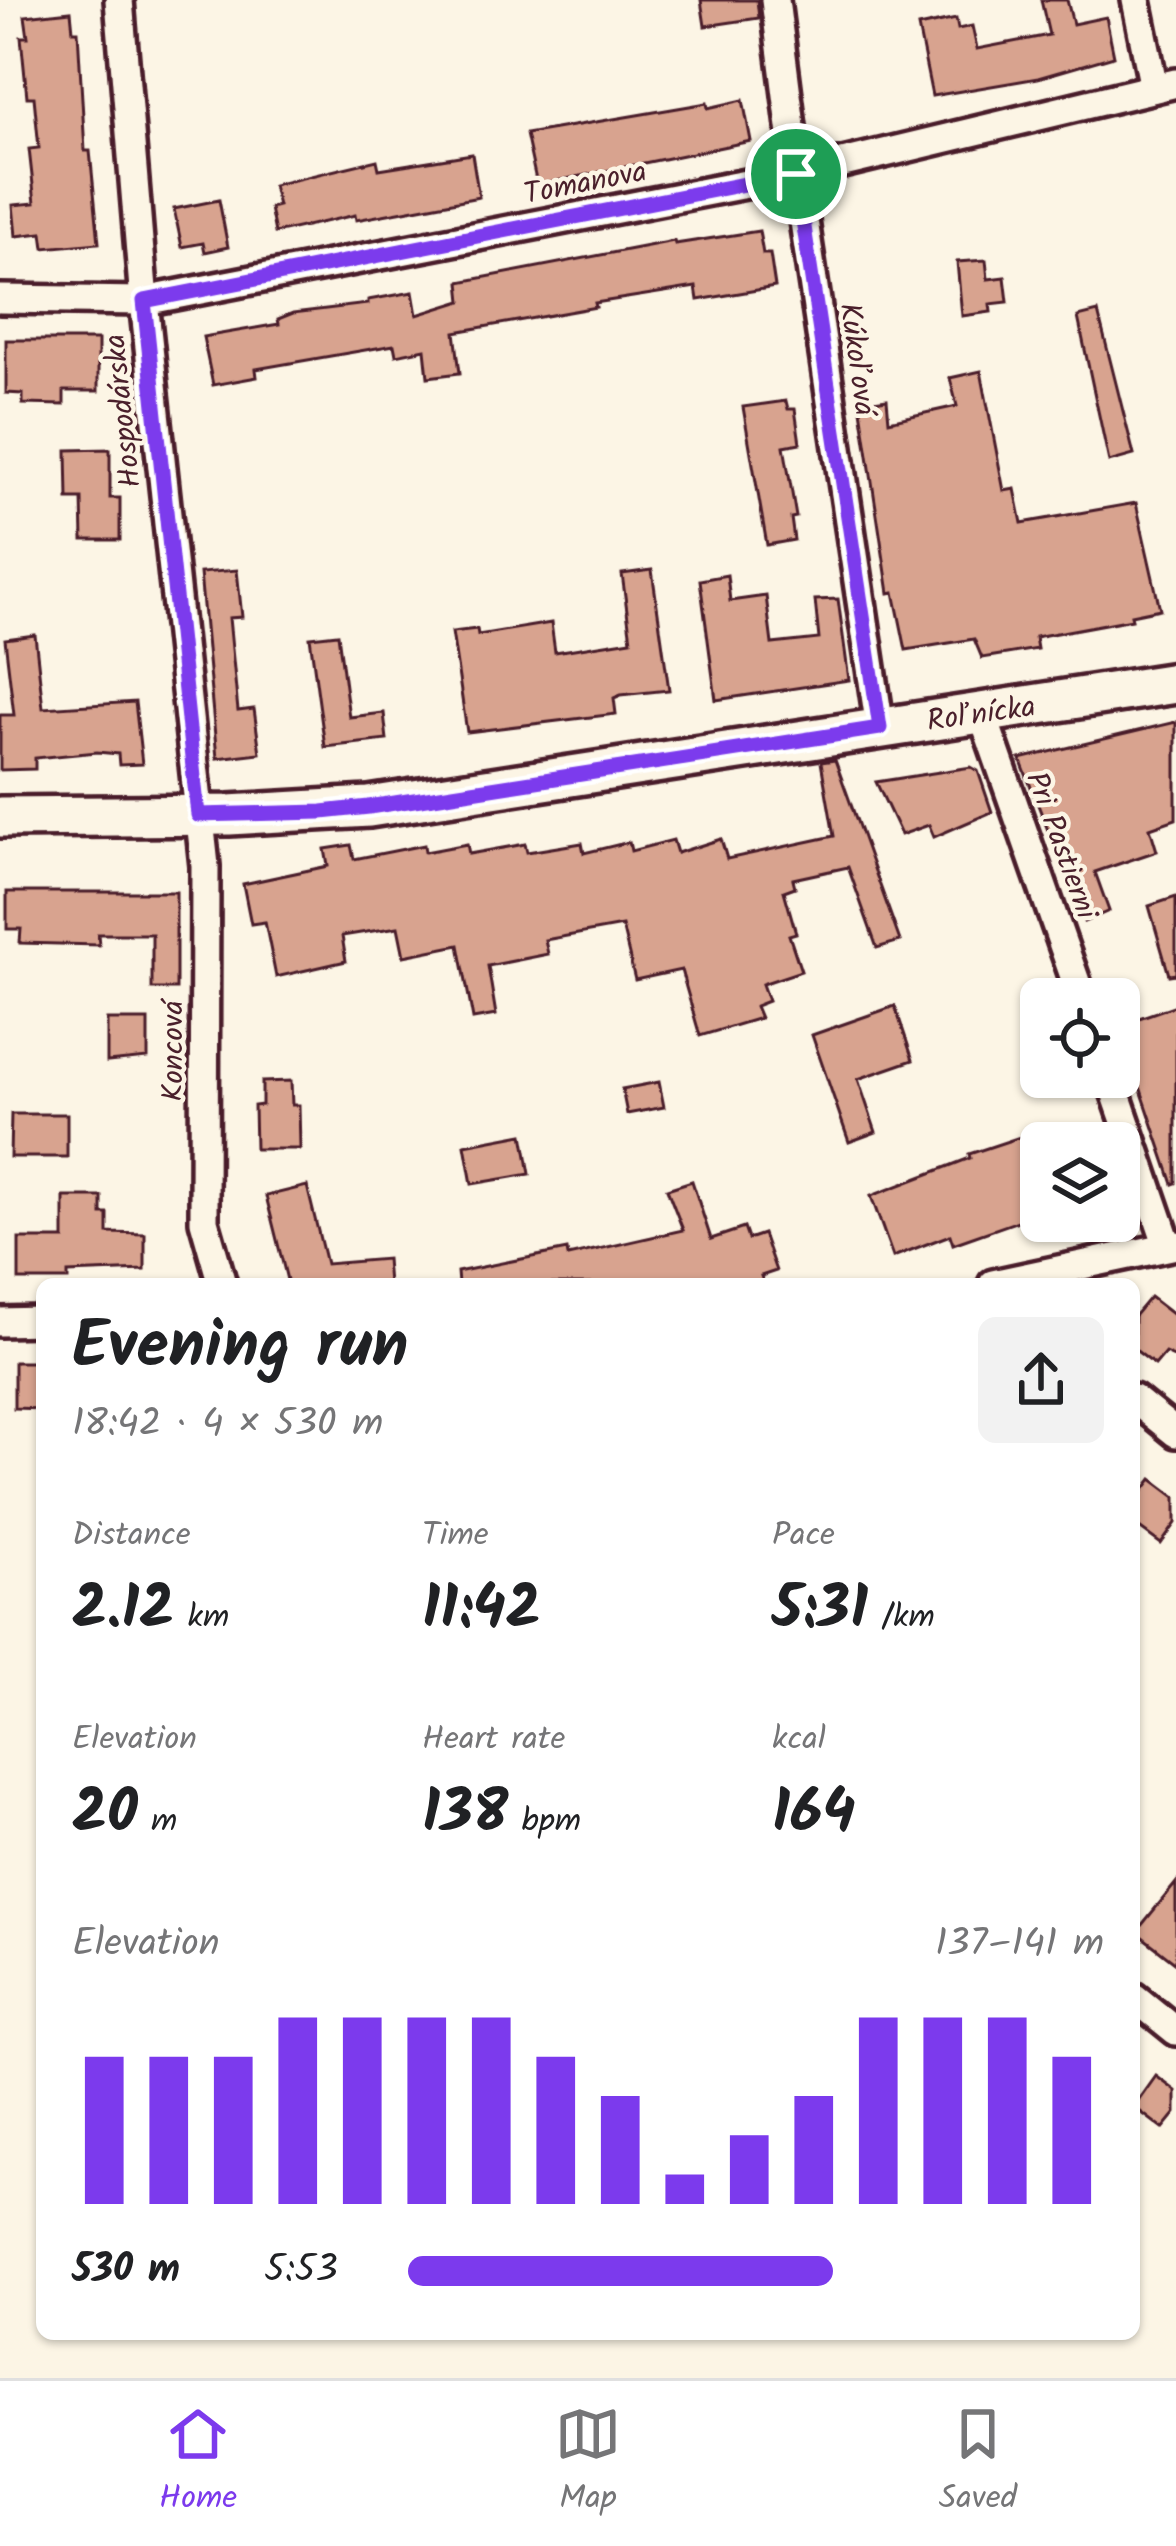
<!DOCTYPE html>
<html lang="en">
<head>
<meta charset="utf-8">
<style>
	:root { --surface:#fff; --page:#f2f2f2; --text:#202124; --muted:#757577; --line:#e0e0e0; --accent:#7c3aed }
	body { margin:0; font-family:Kalam,sans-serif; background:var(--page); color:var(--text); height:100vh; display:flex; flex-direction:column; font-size:45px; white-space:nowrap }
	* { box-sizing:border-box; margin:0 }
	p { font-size:39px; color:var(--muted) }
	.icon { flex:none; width:66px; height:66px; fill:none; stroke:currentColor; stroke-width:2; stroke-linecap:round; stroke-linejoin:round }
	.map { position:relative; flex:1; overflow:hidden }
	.drawer { position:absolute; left:36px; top:1278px; width:1104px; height:1062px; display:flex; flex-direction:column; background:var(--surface); border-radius:18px; box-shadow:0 3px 9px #0004 }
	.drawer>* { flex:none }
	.controls { position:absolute; left:1020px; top:978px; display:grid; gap:24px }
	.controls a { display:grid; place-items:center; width:120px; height:120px; border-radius:18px; background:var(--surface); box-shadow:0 3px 9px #0004; font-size:60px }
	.pin { position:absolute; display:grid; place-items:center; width:102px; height:102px; color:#fff; margin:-51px; border:6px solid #fff; border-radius:50%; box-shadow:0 3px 12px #0007 }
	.round { display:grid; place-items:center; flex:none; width:126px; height:126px; border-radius:18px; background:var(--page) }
	.overview { display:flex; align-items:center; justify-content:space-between; height:204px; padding:0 36px }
	h1 { font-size:66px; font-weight:700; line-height:90px }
	.figures { display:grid; grid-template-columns:repeat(3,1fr); gap:18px; height:204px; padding:12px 36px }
	.figures div { display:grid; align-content:center }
	.figures b { font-size:60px; font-weight:700 }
	.figures small { font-size:33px; font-weight:400 }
	.figures p { font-size:33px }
	.chart { height:336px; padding:24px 36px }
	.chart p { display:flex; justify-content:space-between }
	.chart svg { width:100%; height:216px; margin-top:12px; stroke:var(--accent); stroke-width:6 }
	ul { padding:0 36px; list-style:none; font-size:39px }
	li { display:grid; grid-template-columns:192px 144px 1fr; align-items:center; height:90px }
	li i { height:30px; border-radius:15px; background:var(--accent) }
	.dock { display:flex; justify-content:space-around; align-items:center; height:168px; border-top:3px solid var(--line); background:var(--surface); font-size:33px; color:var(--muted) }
	.dock a { display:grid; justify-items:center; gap:6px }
	.dock .selected { color:var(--accent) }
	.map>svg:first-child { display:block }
	.building { fill:#d8a38f; stroke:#4a1f2b; stroke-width:3 }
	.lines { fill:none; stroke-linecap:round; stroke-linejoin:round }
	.street-casing { stroke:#4a1f2b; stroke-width:36 }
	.secondary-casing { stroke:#4a1f2b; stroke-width:48 }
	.street { stroke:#fcf5e5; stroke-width:27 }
	.secondary { stroke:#fcf5e5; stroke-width:39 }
	.route-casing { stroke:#fff; stroke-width:24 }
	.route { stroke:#7c3aed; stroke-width:15 }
	.labels { text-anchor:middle; stroke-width:9; stroke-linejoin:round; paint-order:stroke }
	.street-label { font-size:30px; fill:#4a1f2b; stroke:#fcf5e5 }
</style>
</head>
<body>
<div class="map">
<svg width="1176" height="2378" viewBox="0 0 1176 2378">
	<rect width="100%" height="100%" fill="#fcf5e5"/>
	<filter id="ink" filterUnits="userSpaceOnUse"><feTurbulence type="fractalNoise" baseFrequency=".00833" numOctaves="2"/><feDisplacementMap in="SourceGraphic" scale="24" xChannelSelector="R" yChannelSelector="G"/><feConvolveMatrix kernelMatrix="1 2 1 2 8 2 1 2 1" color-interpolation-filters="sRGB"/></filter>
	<g filter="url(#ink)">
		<g class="building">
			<path d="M701,0H757L759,18L705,26Z"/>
			<path d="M1041,0H1067L1073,24L1106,17L1114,56L1038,78L932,96L918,27L956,19L958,29L972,26L977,49L1049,35Z"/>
			<path d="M71,11L73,31H78L85,151H90L99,243L44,248L42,233L16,236L13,205L35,203L29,149L39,148L34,97H27L21,37H28L25,16Z"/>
			<path d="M743,100L751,141L537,185L526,134L707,103L708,108Z"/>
			<path d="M472,154L479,197L356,220L355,215L275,233L270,208L278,206L273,185L377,160L379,169Z"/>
			<path d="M219,200L228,247L205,252L203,243L182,247L174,209Z"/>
			<path d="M759,231L763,254H770L775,287L698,300L696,287L595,303L596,307L455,332L460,373L428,377L425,349L396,355L394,345L256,369L257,377L213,385L203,337L279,324L278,319L293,313L368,304V300L413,292L417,315L462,301L460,282L674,241L675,244Z"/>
			<path d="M986,260L988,279L1005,277L1008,302L990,304L991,312L962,316L957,262Z"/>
			<path d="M1098,312L1134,455L1109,462L1078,317Z"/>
			<path d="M6,340H98V391H64V405L23,404V394L6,393Z"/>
			<path d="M981,371L1004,491L1015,489L1022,523L1136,503L1160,609L1131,615L1132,619L1035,637L1037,649L982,658L974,639L906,650L894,592L889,593L860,403L887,399L889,421L957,406L950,378Z"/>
			<path d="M786,401L788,409H795L800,443L784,446L796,517L791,518L794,540L767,545L743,407Z"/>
			<path d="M110,449V498H120V540H83L82,499H68L67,450Z"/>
			<path d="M237,570L242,617L229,618L238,711L254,709L260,753L217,758L200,573Z"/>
			<path d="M652,570L669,690L621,695L614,698L616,714L467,732L452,632L477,629L478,635L551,623L555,652L631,640L622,574Z"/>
			<path d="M727,575L730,601L766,596L772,644L819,639L815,600L838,599L849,680L716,700L700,580Z"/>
			<path d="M338,634L349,717L384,713L387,740L325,747L310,637Z"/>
			<path d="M35,635L43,708L135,702L142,764L119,765L118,754L97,752L35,758V769L0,770V715H14L5,639Z"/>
			<path d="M1176,722V819L1150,828L1157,851L1095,872L1109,911L1084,922L1020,759Z"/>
			<path d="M835,760L900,941L877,948L848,867L793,879L795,887L784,891L796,933L789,935L801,971L762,984L768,1001L755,1006L760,1018L700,1036L681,970L635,980L622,926L545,940L548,954L488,966L496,1015L473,1019L459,945L404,956L398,927L342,936L346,961L276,977L265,922L251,924L243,884L328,866L325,849L351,845L354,859L424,845L425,852L467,844L469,854L525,844L527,852L582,843L584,853L629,842L631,851L673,840L677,853L721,839L727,859L834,836L821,762Z"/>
			<path d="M971,767L978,771L992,812L934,837L929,825L901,835L876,782Z"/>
			<path d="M7,892H176V989H152V934H98L99,945L20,943L21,929H7Z"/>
			<path d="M1176,897V974L1169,975L1149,906Z"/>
			<path d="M1176,1005V1183L1173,1184L1119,1025Z"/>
			<path d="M895,1006L913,1060L858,1079L876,1132L849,1142L812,1035Z"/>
			<path d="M107,1020H148V1058L107,1062Z"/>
			<path d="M291,1081L292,1105H299L300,1149H255L254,1106L262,1105V1082Z"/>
			<path d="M659,1082L664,1107L627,1114L622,1089Z"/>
			<path d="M11,1114H67V1157H10Z"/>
			<path d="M1041,1130V1213L953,1244L950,1235L893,1257L871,1196L970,1158L969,1154Z"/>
			<path d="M523,1134L530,1174L472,1184L465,1145Z"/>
			<path d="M692,1181L711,1239L744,1228L748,1239L763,1234L776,1271L761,1276L764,1284H458L457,1272L567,1250L568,1256L683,1230L667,1189Z"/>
			<path d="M307,1186L326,1264L386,1259L388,1284H288L266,1196Z"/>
			<path d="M64,1197H102V1214H108V1233L145,1234V1270L68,1273V1280H19V1239H64Z"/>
			<path d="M1150,1297L1176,1317V1358L1165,1353L1155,1365L1134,1349V1316Z"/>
			<path d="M14,1362H42V1409L14,1408Z"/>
			<path d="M1152,1479L1176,1497V1523L1161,1544L1134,1524V1503Z"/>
			<path d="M1176,1883V1963L1136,1932Z"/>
			<path d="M1156,2076L1176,2091V2113L1163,2129L1134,2107Z"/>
		</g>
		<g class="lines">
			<g class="street-casing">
				<g id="street">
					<path d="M119,0L144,301L205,866L204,1221L222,1284"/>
					<path d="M775,0L797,174L880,728"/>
					<path d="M1136,0L1154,88"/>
					<path d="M0,299L144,301L797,174L1176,83"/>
					<path d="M982,713L1082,999"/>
					<path d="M1110,1077L1168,1246"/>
					<path d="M993,1284L1176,1245"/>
					<path d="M0,1322L42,1321"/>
					<path d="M1134,1399L1176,1433"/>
					<path d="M1134,1997L1176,2031"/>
				</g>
			</g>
			<g class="secondary-casing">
				<path id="secondary" d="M0,817L229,815L369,807L1176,683"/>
			</g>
			<use href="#street" class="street"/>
			<use href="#secondary" class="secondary"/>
		</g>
	</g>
	<g class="lines" filter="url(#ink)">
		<g class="route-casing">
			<path id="route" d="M796,174L880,728L369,807L322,812L198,815L144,301Z"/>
		</g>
		<use href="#route" class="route"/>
	</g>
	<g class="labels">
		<g class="street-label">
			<text transform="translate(585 182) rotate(-11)" y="10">Tomanova</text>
			<text transform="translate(858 359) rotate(82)" y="10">Kúkoľová</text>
			<text transform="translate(122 411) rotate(-96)" y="10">Hospodárska</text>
			<text transform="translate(981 713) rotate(-8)" y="10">Roľnícka</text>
			<text transform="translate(1062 845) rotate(70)" y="10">Pri Pastierni</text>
			<text transform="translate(172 1051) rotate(-90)" y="10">Koncová</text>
		</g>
	</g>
</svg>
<div class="controls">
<a><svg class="icon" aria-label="locate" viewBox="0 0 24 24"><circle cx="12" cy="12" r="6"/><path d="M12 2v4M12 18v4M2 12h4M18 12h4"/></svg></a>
<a><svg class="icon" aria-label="layers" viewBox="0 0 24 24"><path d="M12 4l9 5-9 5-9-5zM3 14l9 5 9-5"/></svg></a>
</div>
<div class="pin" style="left:796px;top:174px;background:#1e9e55"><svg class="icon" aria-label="arrive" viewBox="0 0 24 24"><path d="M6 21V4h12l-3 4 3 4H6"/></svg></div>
<section class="drawer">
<div class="overview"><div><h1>Evening run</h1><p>18:42 · 4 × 530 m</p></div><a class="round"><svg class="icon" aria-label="share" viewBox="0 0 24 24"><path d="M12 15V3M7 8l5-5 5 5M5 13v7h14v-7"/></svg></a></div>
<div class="figures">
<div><p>Distance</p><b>2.12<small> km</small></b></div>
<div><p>Time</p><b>11:42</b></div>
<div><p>Pace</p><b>5:31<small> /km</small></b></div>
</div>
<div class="figures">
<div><p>Elevation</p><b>20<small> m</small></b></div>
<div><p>Heart rate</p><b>138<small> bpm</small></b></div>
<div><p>kcal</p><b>164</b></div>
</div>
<div class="chart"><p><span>Elevation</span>137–141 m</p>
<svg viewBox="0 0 160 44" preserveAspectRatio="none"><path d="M5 44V14M15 44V14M25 44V14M35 44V6M45 44V6M55 44V6M65 44V6M75 44V14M85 44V22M95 44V38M105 44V30M115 44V22M125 44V6M135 44V6M145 44V6M155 44V14"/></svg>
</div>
<ul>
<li><b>530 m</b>5:53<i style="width:61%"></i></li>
</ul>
</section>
</div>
<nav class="dock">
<a class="selected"><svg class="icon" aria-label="home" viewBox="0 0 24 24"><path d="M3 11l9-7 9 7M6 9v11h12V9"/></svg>Home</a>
<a><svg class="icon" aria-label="map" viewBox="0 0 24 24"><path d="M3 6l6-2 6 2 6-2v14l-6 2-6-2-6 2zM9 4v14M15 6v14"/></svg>Map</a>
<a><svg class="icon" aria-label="saved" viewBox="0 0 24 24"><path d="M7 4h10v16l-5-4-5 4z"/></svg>Saved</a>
</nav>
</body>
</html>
